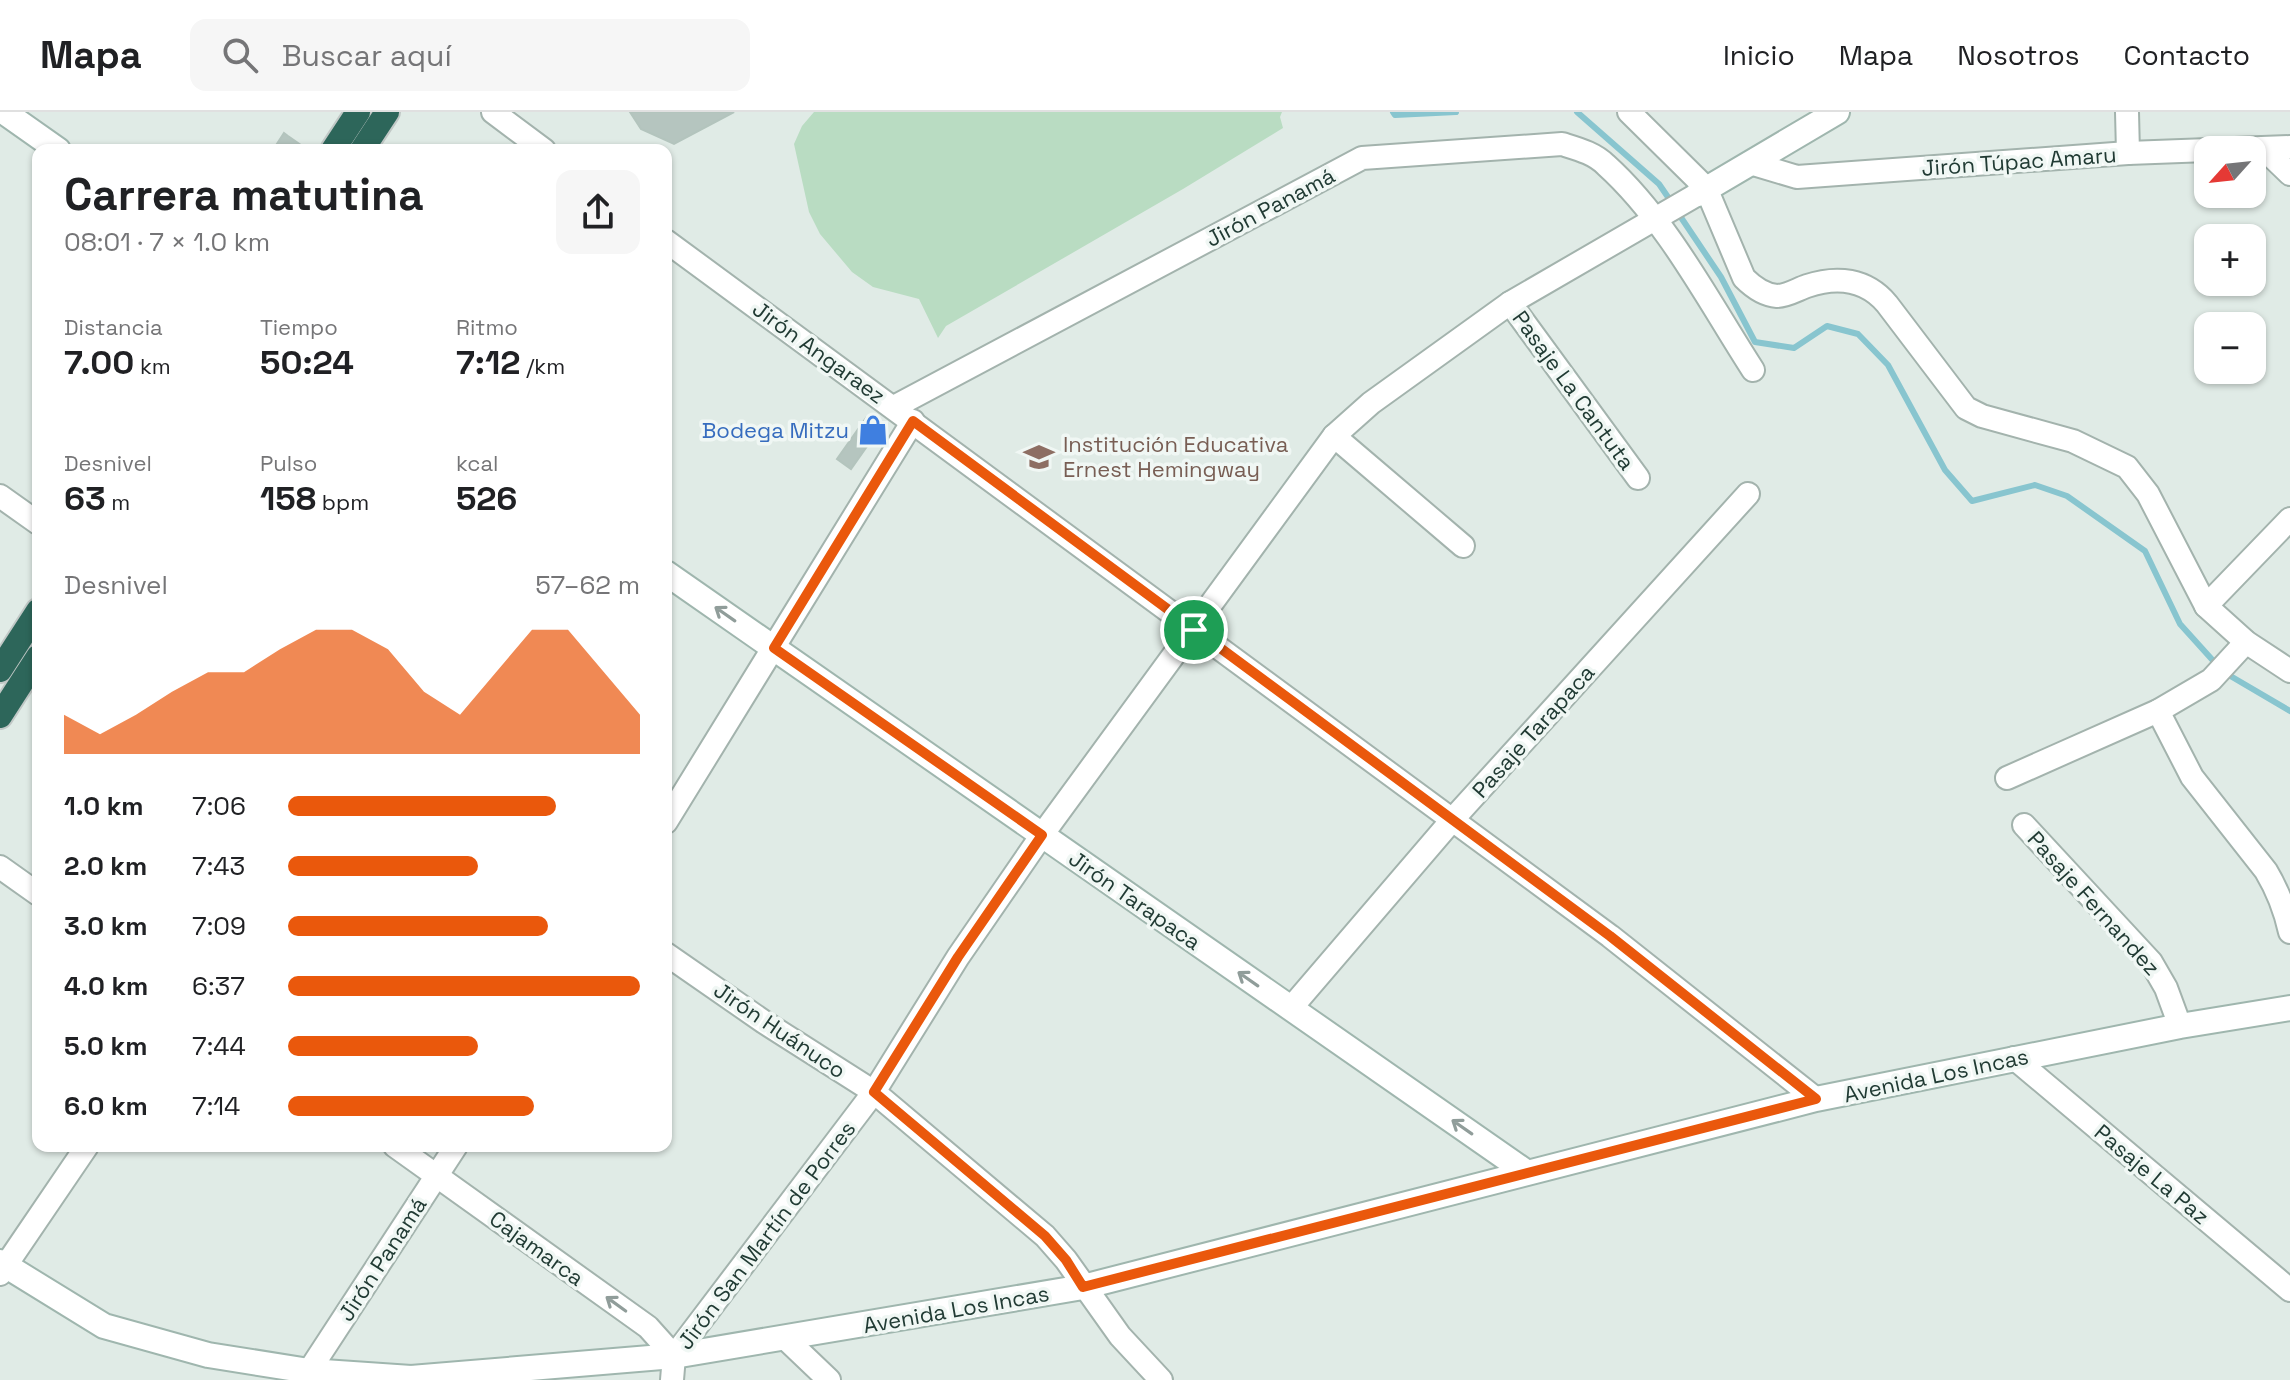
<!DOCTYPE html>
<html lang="es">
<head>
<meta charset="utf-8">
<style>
	:root { --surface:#fff; --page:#f6f6f6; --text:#202124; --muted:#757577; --line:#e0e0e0; --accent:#ea580c }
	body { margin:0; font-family:"Space Grotesk",sans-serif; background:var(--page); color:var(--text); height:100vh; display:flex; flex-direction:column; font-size:30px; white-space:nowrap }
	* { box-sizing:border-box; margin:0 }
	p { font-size:26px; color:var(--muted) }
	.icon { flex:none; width:44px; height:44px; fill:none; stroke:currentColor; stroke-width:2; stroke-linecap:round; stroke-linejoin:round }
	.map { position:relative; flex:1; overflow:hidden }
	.side { position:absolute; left:32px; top:32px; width:640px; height:1008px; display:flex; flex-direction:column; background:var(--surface); border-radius:16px; box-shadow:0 2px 6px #0004 }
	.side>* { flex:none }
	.needle { width:52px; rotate:243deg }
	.controls { position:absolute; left:2194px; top:24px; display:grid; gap:16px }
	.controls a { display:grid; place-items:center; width:72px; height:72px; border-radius:16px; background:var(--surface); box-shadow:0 2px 6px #0004; font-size:40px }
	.pin { position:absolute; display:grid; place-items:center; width:68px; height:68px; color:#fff; margin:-34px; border:4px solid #fff; border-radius:50%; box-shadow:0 2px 8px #0007 }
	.round { display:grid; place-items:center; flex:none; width:84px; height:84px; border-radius:16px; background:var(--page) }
	.headline { display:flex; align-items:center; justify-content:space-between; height:136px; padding:0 32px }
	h1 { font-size:44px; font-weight:800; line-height:60px }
	.metrics { display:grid; grid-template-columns:repeat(3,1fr); gap:12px; height:136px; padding:8px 32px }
	.metrics div { display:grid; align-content:center }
	.metrics b { font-size:34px; font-weight:800 }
	.metrics small { font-size:22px; font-weight:400 }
	.metrics p { font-size:22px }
	.chart { height:224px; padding:16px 32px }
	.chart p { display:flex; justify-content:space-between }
	.chart svg { width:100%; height:144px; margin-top:8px; fill:var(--accent); opacity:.7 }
	ul { padding:0 32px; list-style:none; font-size:26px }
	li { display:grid; grid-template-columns:128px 96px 1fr; align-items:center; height:60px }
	li i { height:20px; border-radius:10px; background:var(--accent) }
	header { display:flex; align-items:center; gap:48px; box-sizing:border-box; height:112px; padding:0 40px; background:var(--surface); border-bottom:2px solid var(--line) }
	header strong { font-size:38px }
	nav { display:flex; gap:44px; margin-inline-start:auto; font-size:28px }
	.search { width:560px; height:72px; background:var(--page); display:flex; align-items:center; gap:20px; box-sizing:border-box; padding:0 28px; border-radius:16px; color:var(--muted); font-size:30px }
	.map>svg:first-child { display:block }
	.green { fill:#b9dcc2 }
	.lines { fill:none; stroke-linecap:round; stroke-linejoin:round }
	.stream { stroke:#88c5cf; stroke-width:6 }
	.building { fill:#b5c5bf; stroke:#b3c4bd; stroke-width:2 }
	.street-casing { stroke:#a3b3ad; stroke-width:26 }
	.secondary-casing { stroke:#9fb6ae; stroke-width:28 }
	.highway-casing { stroke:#c1c8c6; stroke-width:28 }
	.street { stroke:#fff; stroke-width:22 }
	.secondary { stroke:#fff; stroke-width:24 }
	.highway { stroke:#2d665a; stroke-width:24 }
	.oneway { stroke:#909d9a }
	.route-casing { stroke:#fff; stroke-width:16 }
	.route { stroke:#ea580c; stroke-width:10 }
	.labels { text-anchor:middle; stroke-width:7; stroke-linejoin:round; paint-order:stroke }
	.street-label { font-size:22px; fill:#213b34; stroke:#f0f7f4 }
	.shop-label { font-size:22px; fill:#366cbe; stroke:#f0f7f4; text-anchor:end }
	.education-label { font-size:22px; fill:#785e54; stroke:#f0f7f4; text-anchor:start }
</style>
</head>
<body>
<header>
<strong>Mapa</strong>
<div class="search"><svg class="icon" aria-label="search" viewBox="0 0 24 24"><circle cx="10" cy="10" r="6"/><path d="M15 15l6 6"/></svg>Buscar aquí</div>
<nav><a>Inicio</a><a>Mapa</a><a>Nosotros</a><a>Contacto</a></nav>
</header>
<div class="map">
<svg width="2290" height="1268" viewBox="0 0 2290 1268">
	<rect width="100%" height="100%" fill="#e0ebe6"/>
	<path class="green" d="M814,0H1282L1280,5L1283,16L1183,77L946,214L938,226L919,187L873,175L852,160L820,122L809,100L794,32L802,14Z"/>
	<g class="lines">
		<g class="stream">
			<path d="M1393,0L1395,3L1456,0"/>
			<path d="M1577,0L1659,72L1672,91"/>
			<path d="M1678,101L1721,165L1755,230L1794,236L1827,214L1858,222L1888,253L1945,358L1972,389L2035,373L2067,384L2145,439L2180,512L2217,553"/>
			<path d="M2227,562L2290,599"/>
		</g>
	</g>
	<g class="building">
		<path d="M630,0H734L674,32L641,17Z"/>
		<path d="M284,21L288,24L308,38H273Z"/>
		<path d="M866,306L875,313L877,320L851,357L837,347Z"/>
	</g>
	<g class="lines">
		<g class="street-casing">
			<g id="street">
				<path d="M493,0L544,38"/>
				<path d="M1629,0L1706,76L1744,166C1753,175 1764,183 1777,184C1787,184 1798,177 1807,174C1837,164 1866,167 1887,192L1966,296L1982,304L2073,329L2127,355L2148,382L2206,494L2246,530L2290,559"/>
				<path d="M2127,0L2128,41"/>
				<path d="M2263,36L2290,62"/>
				<path d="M1750,51L1797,65L2128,41L2290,35"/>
				<path d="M666,129L1610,824L1816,987"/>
				<path d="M1510,191L1638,366"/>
				<path d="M894,295L1362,46L1562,32C1578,37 1594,41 1606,53C1667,108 1709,190 1753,258"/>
				<path d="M1334,324L1463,434"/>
				<path d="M0,384L38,411"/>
				<path d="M2206,494L2290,407"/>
				<path d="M2158,599L2192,665L2266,759C2278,779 2285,797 2290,820"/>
				<path d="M2007,666L2158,599L2211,568L2246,530"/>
				<path d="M666,710L913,309"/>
				<path d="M2024,713L2151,850L2166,876L2180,914"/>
				<path d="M0,755L38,782"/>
				<path d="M666,842L764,910L874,980L1045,1124L1066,1148L1120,1224L1161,1268"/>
				<path d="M1291,896L1453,707L1748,382"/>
				<path d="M2014,946L2290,1178"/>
				<path d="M395,1034L648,1215L674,1244"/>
				<path d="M0,1162L87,1034"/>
				<path d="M785,1226L829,1268"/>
				<path d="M309,1259L456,1034"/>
				<path d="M672,1268L674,1244L874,980L958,845L1042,723L1334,324L1371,291L1510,191L1698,82"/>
			</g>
		</g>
		<g class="secondary-casing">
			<g id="secondary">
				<path d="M4,0L58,38"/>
				<path d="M1698,82L1837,0"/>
				<path d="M666,461L1526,1060"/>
				<path d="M0,1150L104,1214L208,1243L309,1259L411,1266L674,1244L1083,1175L1816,987L2180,914L2290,896"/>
			</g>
		</g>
		<g class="highway-casing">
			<g id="highway">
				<path d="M333,38L358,0"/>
				<path d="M362,38L387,0"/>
				<path d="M0,558L38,499"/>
				<path d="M0,604L38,545"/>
			</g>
		</g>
		<use href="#street" class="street"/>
		<use href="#secondary" class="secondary"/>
		<use href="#highway" class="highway"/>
	</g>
	<defs><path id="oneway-shaft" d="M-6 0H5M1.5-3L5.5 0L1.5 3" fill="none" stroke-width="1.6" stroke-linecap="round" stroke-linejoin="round" transform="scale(2)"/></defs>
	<g class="oneway">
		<use href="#oneway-shaft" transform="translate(725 502) rotate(-145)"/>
		<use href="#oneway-shaft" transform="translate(1248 867) rotate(-145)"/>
		<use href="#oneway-shaft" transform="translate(1462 1015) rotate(-145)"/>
		<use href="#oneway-shaft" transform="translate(616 1192) rotate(-144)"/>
	</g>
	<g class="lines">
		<g class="route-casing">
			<path id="route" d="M913,309L1610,824L1816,987L1083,1175L1066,1148L1045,1124L874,980L958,845L1042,723L774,536Z"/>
		</g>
		<use href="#route" class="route"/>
	</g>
	<defs>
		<g id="shop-bare" transform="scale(2.4)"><path d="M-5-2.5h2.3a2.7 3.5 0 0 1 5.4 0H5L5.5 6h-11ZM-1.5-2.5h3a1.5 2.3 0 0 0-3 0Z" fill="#3f7fe0" stroke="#f0f7f4" stroke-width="2.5" paint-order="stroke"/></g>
		<g id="school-bare" transform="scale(2.4)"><path d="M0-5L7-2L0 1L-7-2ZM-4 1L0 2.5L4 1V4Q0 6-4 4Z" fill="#8d6e63" stroke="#f0f7f4" stroke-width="2.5" paint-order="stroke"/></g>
	</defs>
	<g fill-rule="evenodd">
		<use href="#shop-bare" x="873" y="318"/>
		<use href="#school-bare" x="1039" y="345"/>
	</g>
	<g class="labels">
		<g class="street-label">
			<text transform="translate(2019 49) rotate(-4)" y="8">Jirón Túpac Amaru</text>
			<text transform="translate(1270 95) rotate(-28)" y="8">Jirón Panamá</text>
			<text transform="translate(819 240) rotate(36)" y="8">Jirón Angaraez</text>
			<text transform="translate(1574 278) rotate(54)" y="8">Pasaje La Cantuta</text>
			<text transform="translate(1533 619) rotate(-48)" y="8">Pasaje Tarapaca</text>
			<text transform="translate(1135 788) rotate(35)" y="8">Jirón Tarapaca</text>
			<text transform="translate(2094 791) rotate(48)" y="8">Pasaje Fernandez</text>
			<text transform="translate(780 918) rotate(34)" y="8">Jirón Huánuco</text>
			<text transform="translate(1936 963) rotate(-12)" y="8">Avenida Los Incas</text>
			<text transform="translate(2152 1062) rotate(40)" y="8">Pasaje La Paz</text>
			<text transform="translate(766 1123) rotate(-53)" y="8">Jirón San Martín de Porres</text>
			<text transform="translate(537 1136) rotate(36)" y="8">Cajamarca</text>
			<text transform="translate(382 1147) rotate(-57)" y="8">Jirón Panamá</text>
			<text transform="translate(956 1197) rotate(-10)" y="8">Avenida Los Incas</text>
		</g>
		<g class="shop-label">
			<text x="849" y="326">Bodega Mitzu</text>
		</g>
		<g class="education-label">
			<text x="1063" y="340">Institución Educativa<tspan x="1063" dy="25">Ernest Hemingway</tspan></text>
		</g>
	</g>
</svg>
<div class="controls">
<a><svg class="needle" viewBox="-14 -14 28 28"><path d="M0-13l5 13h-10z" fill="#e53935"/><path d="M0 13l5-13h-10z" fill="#757577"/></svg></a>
<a>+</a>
<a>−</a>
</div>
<div class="pin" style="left:1194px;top:518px;background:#1e9e55"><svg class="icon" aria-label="arrive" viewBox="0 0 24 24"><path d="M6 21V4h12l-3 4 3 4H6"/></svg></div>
<section class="side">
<div class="headline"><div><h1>Carrera matutina</h1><p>08:01 · 7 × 1.0 km</p></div><a class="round"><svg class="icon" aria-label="share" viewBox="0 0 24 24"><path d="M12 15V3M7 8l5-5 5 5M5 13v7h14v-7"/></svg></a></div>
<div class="metrics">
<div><p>Distancia</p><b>7.00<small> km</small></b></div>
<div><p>Tiempo</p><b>50:24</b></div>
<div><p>Ritmo</p><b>7:12<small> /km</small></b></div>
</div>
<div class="metrics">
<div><p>Desnivel</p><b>63<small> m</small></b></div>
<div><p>Pulso</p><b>158<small> bpm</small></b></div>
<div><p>kcal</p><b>526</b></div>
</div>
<div class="chart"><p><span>Desnivel</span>57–62 m</p>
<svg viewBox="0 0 160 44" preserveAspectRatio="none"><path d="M0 44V32L10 38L20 32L30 25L40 19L50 19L60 12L70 6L80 6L90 12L100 25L110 32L120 19L130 6L140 6L150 19L160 32V44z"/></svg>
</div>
<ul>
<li><b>1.0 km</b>7:06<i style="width:76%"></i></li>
<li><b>2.0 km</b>7:43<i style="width:54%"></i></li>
<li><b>3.0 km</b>7:09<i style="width:74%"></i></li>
<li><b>4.0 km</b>6:37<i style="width:100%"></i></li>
<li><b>5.0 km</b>7:44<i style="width:54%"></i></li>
<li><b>6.0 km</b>7:14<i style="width:70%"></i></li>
</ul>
</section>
</div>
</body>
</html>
